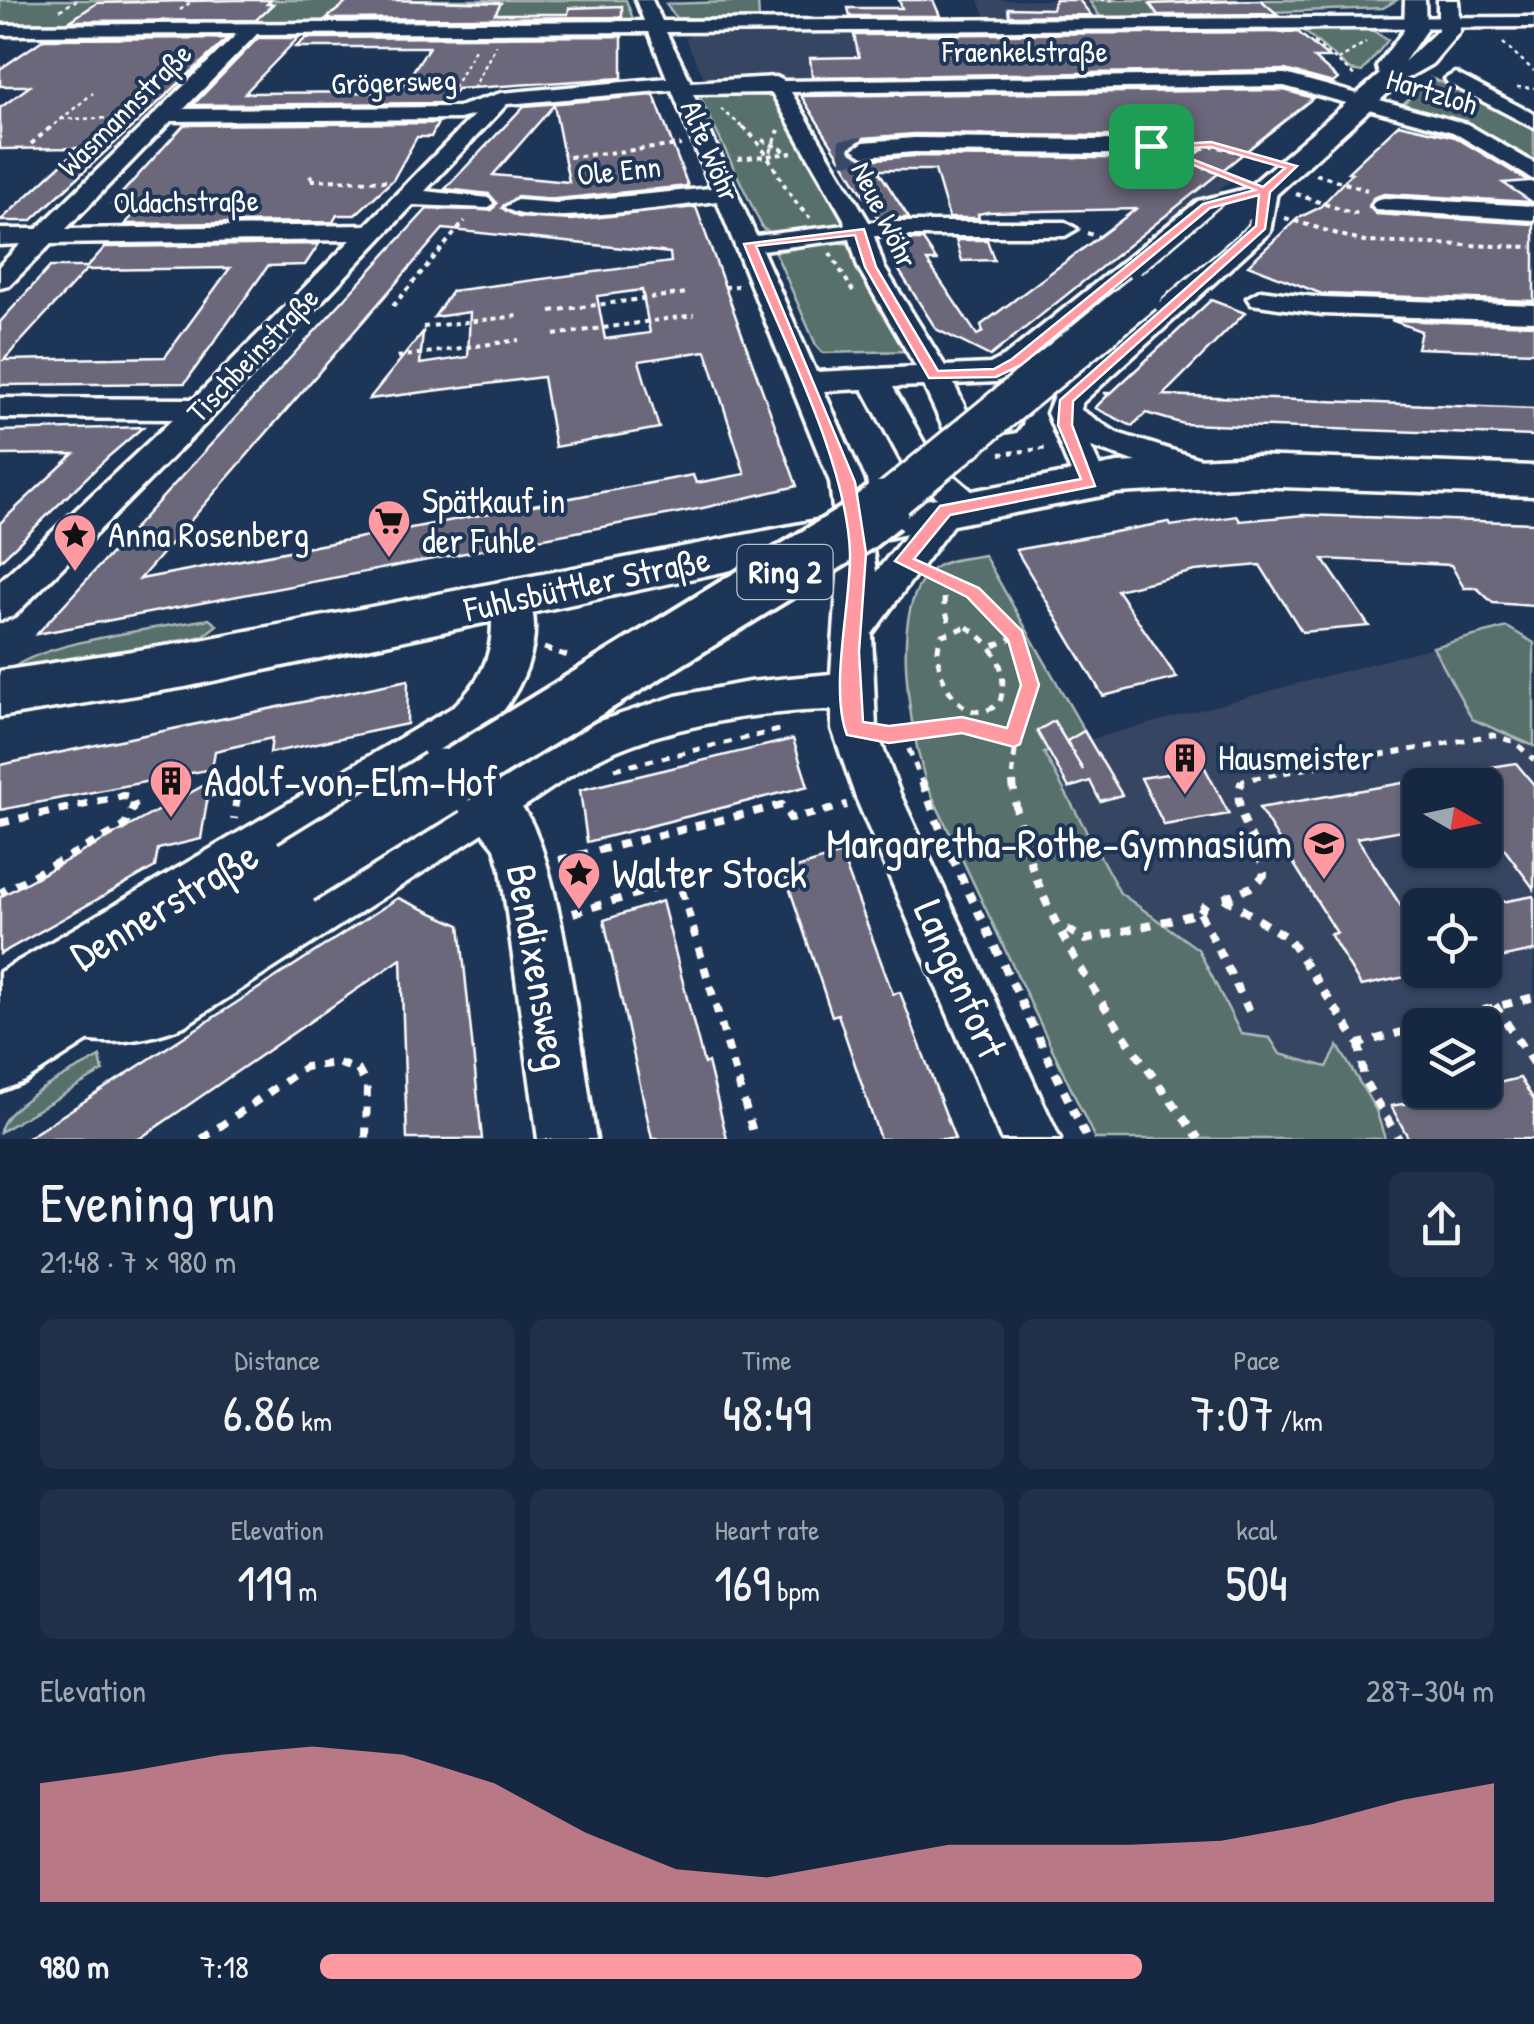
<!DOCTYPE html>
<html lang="en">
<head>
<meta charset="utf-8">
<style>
	:root { --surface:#162841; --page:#1f3048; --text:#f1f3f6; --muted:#9ea6b1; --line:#35445a; --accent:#ff9aa2 }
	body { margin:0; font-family:"Patrick Hand",sans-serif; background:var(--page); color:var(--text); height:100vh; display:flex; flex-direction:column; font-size:38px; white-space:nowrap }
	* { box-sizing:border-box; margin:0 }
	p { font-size:32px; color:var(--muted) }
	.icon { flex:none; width:55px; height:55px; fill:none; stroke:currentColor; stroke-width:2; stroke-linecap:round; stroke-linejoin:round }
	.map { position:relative; height:1139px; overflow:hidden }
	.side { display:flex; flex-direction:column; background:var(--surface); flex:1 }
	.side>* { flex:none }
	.needle { width:65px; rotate:99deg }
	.fabs { position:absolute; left:1402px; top:768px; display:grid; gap:20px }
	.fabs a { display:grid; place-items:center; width:100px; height:100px; border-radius:15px; background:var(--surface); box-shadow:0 2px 8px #0004,0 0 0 2px var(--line); font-size:50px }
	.pin { position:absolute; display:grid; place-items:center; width:85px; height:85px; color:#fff; margin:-42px; border-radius:20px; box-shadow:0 5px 15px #0006 }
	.round { display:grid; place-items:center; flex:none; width:105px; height:105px; border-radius:15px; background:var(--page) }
	.overview { display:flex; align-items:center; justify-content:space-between; height:170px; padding:0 40px }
	h1 { font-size:55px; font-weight:600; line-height:75px }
	.stats { display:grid; grid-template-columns:repeat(3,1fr); gap:15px; height:170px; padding:10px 40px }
	.stats div { display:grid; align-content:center; border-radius:15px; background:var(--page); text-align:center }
	.stats b { font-size:50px; font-weight:600 }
	.stats small { font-size:28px; font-weight:400 }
	.stats p { font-size:28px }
	.chart { height:280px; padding:20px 40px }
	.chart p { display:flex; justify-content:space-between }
	.chart svg { width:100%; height:180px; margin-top:10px; fill:var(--accent); opacity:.7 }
	ul { padding:0 40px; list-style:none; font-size:32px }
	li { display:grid; grid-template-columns:160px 120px 1fr; align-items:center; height:75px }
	li i { height:25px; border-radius:12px; background:var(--accent) }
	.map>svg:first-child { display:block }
	.built { fill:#354462; fill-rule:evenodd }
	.green { fill:#59706c; stroke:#acb8b6; stroke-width:2.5 }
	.building { fill:#6c677b; stroke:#fff; stroke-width:2.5; fill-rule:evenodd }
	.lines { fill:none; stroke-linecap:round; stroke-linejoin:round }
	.minor-tunnel { stroke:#344968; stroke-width:24; stroke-dasharray:24 12; stroke-linecap:butt }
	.minor-casing { stroke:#fff; stroke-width:7 }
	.major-casing { stroke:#fff; stroke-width:7 }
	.path-far3 { stroke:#fff; stroke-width:2.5; stroke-dasharray:4 4; stroke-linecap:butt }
	.path-far2 { stroke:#fff; stroke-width:4; stroke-dasharray:5 5; stroke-linecap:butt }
	.path-far1 { stroke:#fff; stroke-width:5; stroke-dasharray:8 8; stroke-linecap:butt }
	.path { stroke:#fff; stroke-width:8; stroke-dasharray:10 10; stroke-linecap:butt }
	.minor { fill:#1d3557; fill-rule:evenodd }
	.major { fill:#1d3557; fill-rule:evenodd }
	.major-bridge-far3-casing { stroke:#fff; stroke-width:35; stroke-linecap:butt }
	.major-bridge-far2-casing { stroke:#fff; stroke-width:45; stroke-linecap:butt }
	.major-bridge-far1-casing { stroke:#fff; stroke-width:59; stroke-linecap:butt }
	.major-bridge-casing { stroke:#fff; stroke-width:72; stroke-linecap:butt }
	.major-bridge-far3 { stroke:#1d3557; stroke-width:30 }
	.major-bridge-far2 { stroke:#1d3557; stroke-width:39 }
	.major-bridge-far1 { stroke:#1d3557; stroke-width:51 }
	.major-bridge { stroke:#1d3557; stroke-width:65 }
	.route { fill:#ff9aa2; stroke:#fff; stroke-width:2.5; fill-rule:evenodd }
	.labels { text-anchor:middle; stroke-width:8; stroke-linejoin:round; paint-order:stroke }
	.far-street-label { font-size:30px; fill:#fff; stroke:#1d3557 }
	.shield { fill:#1d3557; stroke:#bbc2cd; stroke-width:2.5 }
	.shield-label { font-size:32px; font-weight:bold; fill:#fff }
	.poi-label { font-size:35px; fill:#fff; stroke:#1d3557; text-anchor:start }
	.street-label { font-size:35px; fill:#fff; stroke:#1d3557 }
	.near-poi-label { font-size:42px; fill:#fff; stroke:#1d3557; text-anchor:start }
	.near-street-label { font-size:42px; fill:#fff; stroke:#1d3557 }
</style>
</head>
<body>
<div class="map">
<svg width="1534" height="1139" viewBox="0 0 1534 1139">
	<rect width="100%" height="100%" fill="#1d3557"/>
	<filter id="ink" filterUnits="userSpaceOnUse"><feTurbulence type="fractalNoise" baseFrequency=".01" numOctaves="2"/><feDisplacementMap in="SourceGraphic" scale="20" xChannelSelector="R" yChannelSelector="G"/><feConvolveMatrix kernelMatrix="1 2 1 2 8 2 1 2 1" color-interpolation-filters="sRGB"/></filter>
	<g filter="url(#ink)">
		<g class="built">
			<path d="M978,0H1098L1091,3L1101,18L987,19Z"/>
			<path d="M954,32L975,76L706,82L685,38L695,33Z"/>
			<path d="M1025,149L1152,150L1235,178L1177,223L1078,186L1046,184Z"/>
			<path d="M1507,627L1534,643V1139H1332L1270,1039L1241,1034L1198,949L1120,893L1044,752ZM1420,785H1485V850H1420ZM1420,905H1485V970H1420ZM1420,1025H1485V1090H1420Z"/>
		</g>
		<g class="green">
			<path d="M0,0H626L633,19L0,23Z"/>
			<path d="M1098,0H1397L1383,8L1101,18L1090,2Z"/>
			<path d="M758,1L759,19L676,18L666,4Z"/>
			<path d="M1370,29L1388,40L1362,72L1350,70L1303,30Z"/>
			<path d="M1430,78L1480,97L1534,129V166L1475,129L1400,107Z"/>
			<path d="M760,91L776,95L848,224L774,234L763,229L698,93Z"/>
			<path d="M834,242L856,245L912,351L823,353L816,345L775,252Z"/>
			<path d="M984,555L1090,741L1044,753L1120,893L1198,949L1241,1034L1270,1038L1280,1054L1327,1067L1338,1046L1376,1110L1385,1139H1095L926,783C912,734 883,599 938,566C951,558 970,558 984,555Z"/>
			<path d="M209,619L217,625L203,636L7,675C23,644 170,626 209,619Z"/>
			<path d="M1507,627L1534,643V746L1472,719L1433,647Z"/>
			<path d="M100,1057L103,1071L0,1132C4,1102 74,1072 100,1057Z"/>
		</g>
		<g class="building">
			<path d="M237,0H271L267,4H273L256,20L70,21L97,3Z"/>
			<path d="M392,0L501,3L495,14H568L569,8L622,6V17L326,19L348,1Z"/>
			<path d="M899,0H933L940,16H850L848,8H902Z"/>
			<path d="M1055,0H1079L1091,15L1009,16L1008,8L1052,9Z"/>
			<path d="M1261,0L1277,14L1158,15L1150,4Z"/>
			<path d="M1298,32L1329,58H1314L1338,79L1333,83L1285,70L812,77L810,58L859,57L854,35Z"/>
			<path d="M622,36V78L457,89L449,103L193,105L258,38H298L245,93L399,92L429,47H296L306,38Z"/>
			<path d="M228,38L31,221H0L79,148L0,149V108L30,86H0V69L44,39Z"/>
			<path d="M1284,90L1313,98L990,356L936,329L893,261L886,240H923L937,261H927L977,335L983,332L981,325L1136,209L988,212L978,214L979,218H949L935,170H878L909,218H878L801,96ZM914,134L1189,137L1204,149L1189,159L914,156L864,160L849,150L864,138Z"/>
			<path d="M654,95L688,186L556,199L517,196L502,208L518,217L572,220L696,207L797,486L703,508L37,634L427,209L492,210L497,203L489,194L445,189L524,106ZM554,105L569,182L493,175ZM443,229L670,253L671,262L452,291L434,317L470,312L468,357L420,364L423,332L369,399L543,377L555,447L659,428L639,361L706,351L745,474L696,483L693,475L140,579ZM642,290L650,333L605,339L597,296Z"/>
			<path d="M438,123L431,137H417L393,180L355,215H337L333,222L125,224L144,203L112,204L184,125Z"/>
			<path d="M1399,124L1455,137L1528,181L1503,183L1532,202L1384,194L1373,198L1369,207L1376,214L1534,224V301L1322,294L1248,265L1298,218L1319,208L1352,173L1348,172Z"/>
			<path d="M956,240H987L994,260L962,261Z"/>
			<path d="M319,244L305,265L268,266L185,383L0,385V322L50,267H87L105,247ZM230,268L165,357L4,360L86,270Z"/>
			<path d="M1211,300L1245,313L1163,395L1534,409V436L1184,424L1146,413L1132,426L1095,408L1108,395L1104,393H1111Z"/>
			<path d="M1391,320L1534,325V352L1417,348L1421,331Z"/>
			<path d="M143,427L108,457L0,561V523L74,454L0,455V431Z"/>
			<path d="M1304,515L1534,523V606L1493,603L1477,588H1464L1451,565L1323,559L1369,626L1302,632L1260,565L1195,571L1117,590L1177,678L1103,696L1016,550L1169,522L1171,526L1237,516L1240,521Z"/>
			<path d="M408,680L407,724L270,753L272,738L215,751L212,769L0,810V765Z"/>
			<path d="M1054,721L1083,770L1067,741L1084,731L1122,795L1100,801L1090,781L1069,788L1037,731Z"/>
			<path d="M793,739L808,786L587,842L580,790Z"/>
			<path d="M1516,763L1534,785V889L1485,823V768Z"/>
			<path d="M1205,768L1229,814L1164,825L1141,778Z"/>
			<path d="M1420,780V827L1357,838L1410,920L1420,918V974L1361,986L1330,934L1337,933L1259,808Z"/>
			<path d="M210,782L201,839L158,849L155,867L0,954V897Z"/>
			<path d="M841,854L893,994L900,992L955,1139H880L838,1014L832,1016L784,872Z"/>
			<path d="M1534,896V951L1485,961V905Z"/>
			<path d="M398,898L460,925L482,1139H407L401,959L139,1139H26Z"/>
			<path d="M662,901L704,1064L708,1062L727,1139H652L604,920Z"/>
			<path d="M1520,1078L1534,1100V1139H1409L1391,1106L1485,1090V1086Z"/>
		</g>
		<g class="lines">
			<path class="minor-tunnel" d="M840,152L864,149"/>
			<g class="minor-casing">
				<g id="minor">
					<path d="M636,0H652L662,21L1534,17V27L666,32L691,82L776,77L784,81L1285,74L1467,124L1534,163V180L1453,132L1284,86L791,92L869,222H1065L1077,229L1065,236H874L884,267L945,366L990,364L1005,356L1198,201L1265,184L1277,191L1270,232L1082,403L1081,410L1117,433L1217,464L1222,472L1217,480L1205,484L1091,447L1107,482L1102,490L1090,494L1078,490L1047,413L1055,393L1249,225L1252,202L1216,211L1027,368L996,382L954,384L969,416H1015L1020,423L1015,430L958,439L947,436L924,386L893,387L932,457L988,505L982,514L960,515L872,634L876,729L900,794L1060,1139H1001L856,798L832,729V710C761,711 655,727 593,762C568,776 545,793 522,808C560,852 584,1070 596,1139H538L501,869L495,848L483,833L184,1026C151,1040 101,1049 68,1035L60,1016L68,997L87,989L157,981L563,733L676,696L749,682L831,674L839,563L830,482L717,201C681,205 525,229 505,207L517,200L556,203L711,188L672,90L507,104L425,191L489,198L493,203L489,208L413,205L213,416L14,616L0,620V581L173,419L0,418V398L194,399L351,240L51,244L9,286L0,288V265L21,244L0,245V229H37L237,34L0,35V25L644,21ZM649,32L667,78L501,93L458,107L184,109L257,34ZM772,93L844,219L845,225L756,236L693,94ZM474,115L366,225L66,229L171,121L460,119ZM850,239L858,267L916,367L816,372L762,250ZM863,389L908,473L939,499L933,501L876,572L864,482L824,391Z"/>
					<path d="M1455,73L1534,114V128L1448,83L1445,79Z"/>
					<path d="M914,138L1189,141L1200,148L1189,155L914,152L864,156L853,149L864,142Z"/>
					<path d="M1384,198L1534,206V220L1376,210L1372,205L1376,200Z"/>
					<path d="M1261,290L1322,298L1534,305V321L1322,314L1251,304L1247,298Z"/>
					<path d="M511,586L525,590C550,638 519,700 483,733L0,1029V972L453,707C480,682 492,659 492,622C493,609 491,601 497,590Z"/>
				</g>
			</g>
			<g class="major-casing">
				<g id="major">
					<path d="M1405,0H1425L1426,30L1404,62L1438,30V0H1458L1460,31L1432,64L1400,82L1245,223H1223L1219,216L1223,209L1379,75L1377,66L1404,30Z"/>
					<path d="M1255,456L1534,466V496L1255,486L1117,493L825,550L185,687L0,717V671L185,643L1117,463Z"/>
					<path d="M296,841L318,850L327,872L318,894L25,1081L0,1091V1016Z"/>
				</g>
			</g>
			<g class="path-far3">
				<path d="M1101,0H1114"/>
				<path d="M1184,0H1202"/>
				<path d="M60,10L77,0"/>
				<path d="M180,10L194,0"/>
				<path d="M1314,42L1356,77"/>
				<path d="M1503,43L1534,71"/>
				<path d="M1338,60L1366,42"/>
				<path d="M1517,87L1534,88"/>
				<path d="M473,89L496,45"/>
				<path d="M450,95L476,47"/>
				<path d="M721,109L746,130"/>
				<path d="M61,119L130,118"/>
				<path d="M48,130L93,93"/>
			</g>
			<g class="path-far2">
				<path d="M743,127C773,153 781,191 810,218"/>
				<path d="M762,140L788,152"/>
				<path d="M31,144L51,127"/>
				<path d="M1210,145L1262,158"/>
				<path d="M770,152L779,130"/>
				<path d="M569,157L681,145"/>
				<path d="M738,159L792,153"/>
				<path d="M1201,166L1232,178"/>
				<path d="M1316,174L1367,190"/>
				<path d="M313,175L308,180L388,181"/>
				<path d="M1296,194L1354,214L1361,211"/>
				<path d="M1285,218L1364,242L1532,247"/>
				<path d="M1087,233L1099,237"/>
				<path d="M830,253L853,291"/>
				<path d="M724,287L738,286"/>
				<path d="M393,306L465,221"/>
				<path d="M551,311L687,293"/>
				<path d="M423,327L518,316"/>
				<path d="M554,335L694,315"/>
				<path d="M397,357L519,340"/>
				<path d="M1000,454L1049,448"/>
			</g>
			<g class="path-far1">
				<path d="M930,574C985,598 1035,632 1025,700C1021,728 1011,756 1013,785"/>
				<path d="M945,582L944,607L951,627"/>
				<path d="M967,627C995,645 1009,668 1000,702C964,737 925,667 942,635Z"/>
				<path d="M994,646L1016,636"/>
				<path d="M544,648L571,657"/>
				<path d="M889,734L962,725L1014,738"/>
				<path d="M903,734L923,785"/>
				<path d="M615,769L784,729"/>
				<path d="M1239,785L1244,780L1492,735L1515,742L1534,760"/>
			</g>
			<g class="path">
				<path d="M922,782L947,847L1087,1139"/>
				<path d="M1013,782C1023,910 1126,1039 1199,1139"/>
				<path d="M208,794L238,788L234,819"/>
				<path d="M0,823L123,796L131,797L134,805L124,827L0,893"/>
				<path d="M559,860L782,805L791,819L847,805"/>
				<path d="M1224,898L1254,886L1264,875C1262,847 1228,808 1242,782"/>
				<path d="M1224,898L1288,938L1359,1044L1420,1027"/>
				<path d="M573,913L679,881L755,1139"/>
				<path d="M1200,913L1249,1011"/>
				<path d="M1067,929L1085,940L1200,913L1209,898"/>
				<path d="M1495,1005L1534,1065"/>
				<path d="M1425,1025L1534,997"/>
				<path d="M1359,1044L1364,1080L1399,1139"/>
				<path d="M202,1139L305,1067L338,1063L358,1070L367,1086L366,1139"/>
			</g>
			<use href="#minor" class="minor"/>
			<use href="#major" class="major"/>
			<g class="major-bridge-far3-casing">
				<path id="major-bridge-far3" d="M1140,296L1234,216"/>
			</g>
			<g class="major-bridge-far2-casing">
				<path id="major-bridge-far2" d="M880,509L1143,293"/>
			</g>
			<g class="major-bridge-far1-casing">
				<path id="major-bridge-far1" d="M438,785L858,527L883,507"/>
			</g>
			<g class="major-bridge-casing">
				<path id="major-bridge" d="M296,872L442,782"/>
			</g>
			<use href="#major-bridge-far3" class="major-bridge-far3"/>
			<use href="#major-bridge-far2" class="major-bridge-far2"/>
			<use href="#major-bridge-far1" class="major-bridge-far1"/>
			<use href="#major-bridge" class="major-bridge"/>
		</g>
	</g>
	<path class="route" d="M1211,142L1297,166L1270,192L1265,229L1073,401L1072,425L1095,486L950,515L914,559L979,588L1022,631L1039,685L1020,744L1014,747L962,733L889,743L847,735C829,688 851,604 850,553C847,461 779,332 744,244L864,229L876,267L938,371L994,369L1012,359L1203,204L1255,190L1147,146ZM1211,147L1285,168L1263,187L1166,149ZM1259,195L1256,226L1060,400L1058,425L1081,479L940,506L895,561L967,597L1008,640L1021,685L1007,728L962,717L889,726L863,722L859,652L866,553L855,482L756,246L855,235L865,267L929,378L996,377L1021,365L1210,208Z"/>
	<defs>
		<g id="supermarket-pin" transform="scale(2.25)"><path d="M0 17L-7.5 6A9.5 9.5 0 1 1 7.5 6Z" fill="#ff9aa2" stroke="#1d3557"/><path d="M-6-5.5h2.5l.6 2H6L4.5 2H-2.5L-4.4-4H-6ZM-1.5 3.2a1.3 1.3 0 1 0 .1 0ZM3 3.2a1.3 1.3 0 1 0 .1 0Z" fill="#111"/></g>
		<g id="sight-pin" transform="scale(2.25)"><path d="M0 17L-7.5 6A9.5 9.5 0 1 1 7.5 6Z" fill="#ff9aa2" stroke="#1d3557"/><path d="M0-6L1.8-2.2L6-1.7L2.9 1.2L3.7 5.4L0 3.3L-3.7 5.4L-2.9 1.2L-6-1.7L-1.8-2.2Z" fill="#111"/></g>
		<g id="building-pin" transform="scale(2.25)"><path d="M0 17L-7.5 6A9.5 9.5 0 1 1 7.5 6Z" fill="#ff9aa2" stroke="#1d3557"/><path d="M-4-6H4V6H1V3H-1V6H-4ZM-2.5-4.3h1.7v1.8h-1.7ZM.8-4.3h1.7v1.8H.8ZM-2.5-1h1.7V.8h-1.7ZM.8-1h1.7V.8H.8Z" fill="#111"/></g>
		<g id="school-pin" transform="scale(2.25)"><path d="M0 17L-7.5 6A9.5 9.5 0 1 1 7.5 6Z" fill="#ff9aa2" stroke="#1d3557"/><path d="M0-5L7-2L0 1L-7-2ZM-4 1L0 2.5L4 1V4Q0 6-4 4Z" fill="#111"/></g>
	</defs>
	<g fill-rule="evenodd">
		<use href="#supermarket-pin" x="389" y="521"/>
		<use href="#sight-pin" x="75" y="535"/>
		<use href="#building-pin" x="1185" y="758"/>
		<use href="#building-pin" x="171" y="781"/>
		<use href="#school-pin" x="1324" y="843"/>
		<use href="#sight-pin" x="579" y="873"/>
	</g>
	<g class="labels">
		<g class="far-street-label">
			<text x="1025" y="62">Fraenkelstraße</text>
			<text transform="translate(394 82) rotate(-2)" y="10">Grögersweg</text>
			<text transform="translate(1432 92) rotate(17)" y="10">Hartzloh</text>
			<text transform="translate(125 110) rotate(-45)" y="10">Wasmannstraße</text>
			<text transform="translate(710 151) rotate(67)" y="10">Alte Wöhr</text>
			<text transform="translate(619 171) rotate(-6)" y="10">Ole Enn</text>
			<text transform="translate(186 202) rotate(-1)" y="10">Oldachstraße</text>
			<text transform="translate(884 215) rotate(64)" y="10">Neue Wöhr</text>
			<text transform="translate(253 355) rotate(-46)" y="10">Tischbeinstraße</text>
		</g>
		<rect class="shield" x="737.5" y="545" width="95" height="54" rx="8"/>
		<g class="shield-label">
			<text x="785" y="583">Ring 2</text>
		</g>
		<g class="poi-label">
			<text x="422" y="513">Spätkauf in<tspan x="422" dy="40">der Fuhle</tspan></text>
			<text x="108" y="547">Anna Rosenberg</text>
			<text x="1218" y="770">Hausmeister</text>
		</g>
		<g class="street-label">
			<text transform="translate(587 584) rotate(-12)" y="12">Fuhlsbüttler Straße</text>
		</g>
		<g class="near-poi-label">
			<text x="204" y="796">Adolf-von-Elm-Hof</text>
			<text x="1292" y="858" text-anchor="end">Margaretha-Rothe-Gymnasium</text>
			<text x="612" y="888">Walter Stock</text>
		</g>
		<g class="near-street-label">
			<text transform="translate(164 905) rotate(-31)" y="15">Dennerstraße</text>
			<text transform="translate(539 967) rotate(80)" y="15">Bendixensweg</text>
			<text transform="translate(961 979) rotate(66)" y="15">Langenfort</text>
		</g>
	</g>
</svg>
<div class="fabs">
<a><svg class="needle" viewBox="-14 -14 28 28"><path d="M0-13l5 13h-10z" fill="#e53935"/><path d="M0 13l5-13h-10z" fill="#9ea6b1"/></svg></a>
<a><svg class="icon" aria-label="locate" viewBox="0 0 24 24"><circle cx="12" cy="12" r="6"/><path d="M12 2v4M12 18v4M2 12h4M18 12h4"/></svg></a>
<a><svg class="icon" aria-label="layers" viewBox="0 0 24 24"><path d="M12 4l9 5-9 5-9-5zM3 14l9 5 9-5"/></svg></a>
</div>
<div class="pin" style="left:1151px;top:146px;background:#1e9e55"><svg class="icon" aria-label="arrive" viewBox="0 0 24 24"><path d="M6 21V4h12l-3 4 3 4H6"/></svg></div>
</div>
<section class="side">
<div class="overview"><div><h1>Evening run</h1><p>21:48 · 7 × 980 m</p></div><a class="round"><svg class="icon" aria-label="share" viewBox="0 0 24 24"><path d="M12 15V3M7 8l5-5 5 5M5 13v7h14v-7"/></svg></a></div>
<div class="stats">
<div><p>Distance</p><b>6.86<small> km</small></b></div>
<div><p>Time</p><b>48:49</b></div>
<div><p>Pace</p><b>7:07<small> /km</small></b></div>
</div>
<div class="stats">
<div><p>Elevation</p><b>119<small> m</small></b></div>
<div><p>Heart rate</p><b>169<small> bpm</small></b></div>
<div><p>kcal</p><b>504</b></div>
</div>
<div class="chart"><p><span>Elevation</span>287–304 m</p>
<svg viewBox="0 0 160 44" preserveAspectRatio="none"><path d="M0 44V15L10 12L20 8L30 6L40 8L50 15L60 27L70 36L80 38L90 34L100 30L110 30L120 30L130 29L140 25L150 19L160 15V44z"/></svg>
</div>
<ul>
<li><b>980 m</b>7:18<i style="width:70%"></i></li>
</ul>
</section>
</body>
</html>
